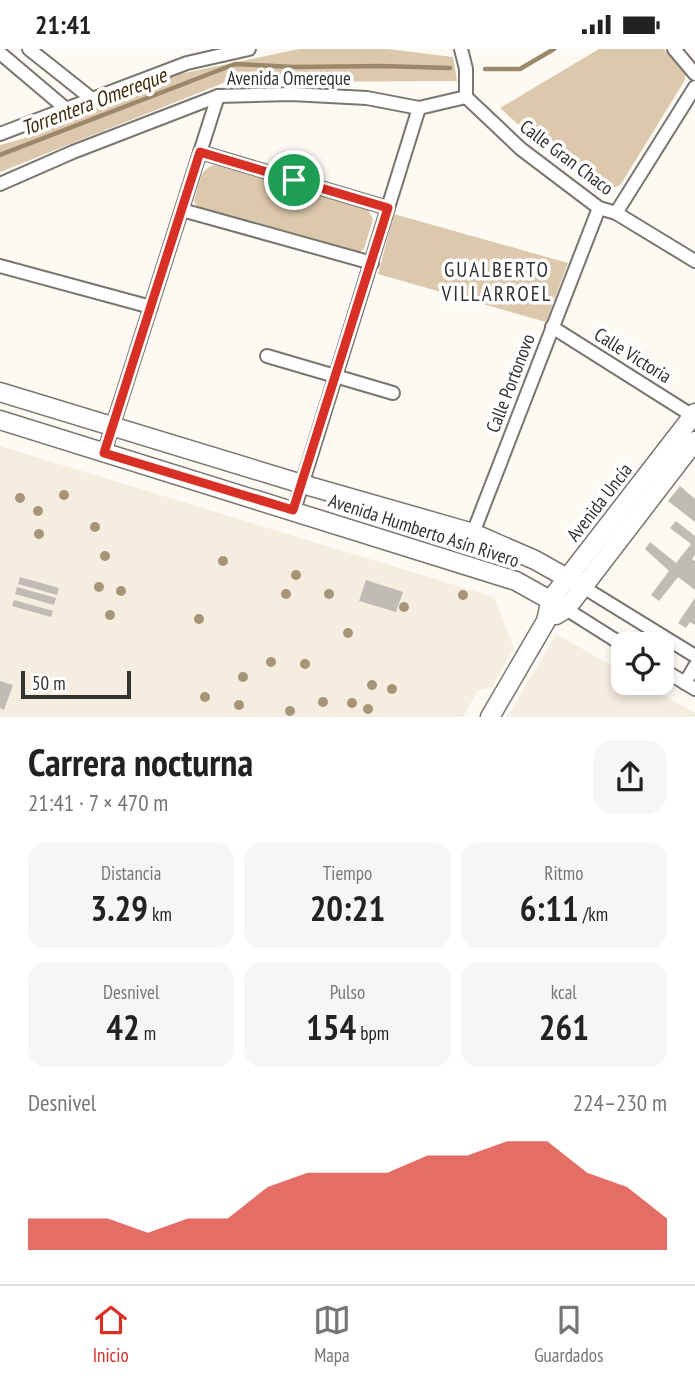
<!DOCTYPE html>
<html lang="es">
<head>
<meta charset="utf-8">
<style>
	:root { --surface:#fff; --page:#f6f6f6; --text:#222; --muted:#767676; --line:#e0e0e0; --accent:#d93025 }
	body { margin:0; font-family:"PT Sans Narrow",sans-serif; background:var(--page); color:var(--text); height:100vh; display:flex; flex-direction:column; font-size:26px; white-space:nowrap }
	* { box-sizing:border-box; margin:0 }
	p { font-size:23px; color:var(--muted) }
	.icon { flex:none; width:38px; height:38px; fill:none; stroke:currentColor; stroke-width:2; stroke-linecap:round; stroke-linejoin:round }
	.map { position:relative; height:668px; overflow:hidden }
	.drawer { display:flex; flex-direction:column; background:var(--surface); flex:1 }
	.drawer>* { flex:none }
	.controls { position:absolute; left:611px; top:583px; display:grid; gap:14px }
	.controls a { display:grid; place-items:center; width:63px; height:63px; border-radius:14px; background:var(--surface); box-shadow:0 4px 10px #0003; font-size:35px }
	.scale { position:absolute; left:21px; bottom:18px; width:110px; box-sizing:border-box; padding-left:7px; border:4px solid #343230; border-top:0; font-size:19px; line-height:24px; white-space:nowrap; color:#343230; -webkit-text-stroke:5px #fff; paint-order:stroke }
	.pin { position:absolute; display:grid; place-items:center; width:60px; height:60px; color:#fff; margin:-30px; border:4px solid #fff; border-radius:50%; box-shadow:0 2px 7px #0007 }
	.round { display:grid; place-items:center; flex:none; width:74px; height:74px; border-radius:21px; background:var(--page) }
	.overview { display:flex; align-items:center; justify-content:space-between; height:119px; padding:0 28px }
	h1 { font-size:38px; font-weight:700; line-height:52px }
	.stats { display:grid; grid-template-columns:repeat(3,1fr); gap:10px; height:119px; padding:7px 28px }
	.stats div { display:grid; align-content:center; border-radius:18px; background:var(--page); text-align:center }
	.stats b { font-size:35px; font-weight:700 }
	.stats small { font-size:19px; font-weight:400 }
	.stats p { font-size:19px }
	.chart { height:196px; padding:14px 28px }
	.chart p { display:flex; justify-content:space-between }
	.chart svg { width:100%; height:126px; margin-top:7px; fill:var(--accent); opacity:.7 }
	.status { display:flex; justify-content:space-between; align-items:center; height:49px; padding:0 35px; background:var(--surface); direction:ltr }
	.status svg { height:19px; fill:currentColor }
	.dock { display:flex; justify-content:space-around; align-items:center; height:98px; border-top:2px solid var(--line); background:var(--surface); font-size:19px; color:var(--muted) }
	.dock a { display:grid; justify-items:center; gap:4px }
	.dock .current { color:var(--accent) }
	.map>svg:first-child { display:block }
	.built { fill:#f6ede1 }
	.green { fill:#dcc8ac }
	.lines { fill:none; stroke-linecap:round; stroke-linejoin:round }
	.stream { stroke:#9b8769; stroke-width:4.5 }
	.building { fill:#c0bbb5 }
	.street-casing { stroke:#79756f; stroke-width:16 }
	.secondary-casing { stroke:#79756f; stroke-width:21 }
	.street { stroke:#fff; stroke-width:12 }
	.secondary { stroke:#fff; stroke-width:18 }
	.tree { fill:#a69577 }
	.route-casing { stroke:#fff; stroke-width:14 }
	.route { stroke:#d93025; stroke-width:9 }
	.labels { text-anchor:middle; stroke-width:7; stroke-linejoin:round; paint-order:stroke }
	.street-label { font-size:19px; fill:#343230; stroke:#fff }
	.water-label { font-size:21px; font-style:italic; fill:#402c0a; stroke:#fff }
	.neighbourhood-label { font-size:21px; letter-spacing:2px; fill:#343230; stroke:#fff }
</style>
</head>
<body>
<div class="status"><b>21:41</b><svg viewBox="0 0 49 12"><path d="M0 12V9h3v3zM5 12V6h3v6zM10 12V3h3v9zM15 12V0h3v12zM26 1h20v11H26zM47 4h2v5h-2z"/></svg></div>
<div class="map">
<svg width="695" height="668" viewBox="0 0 695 668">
	<rect width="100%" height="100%" fill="#fdf9f3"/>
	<g class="built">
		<path d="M0,397L494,548L514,599L492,638L478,641L463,668H0Z"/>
		<path d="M556,585L623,623V634H642L695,664V668H507Z"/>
	</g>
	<g class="green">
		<path d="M299,0H388L453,8L457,32L226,33L0,123V96L22,90L175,26Z"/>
		<path d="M599,0H664L685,25V31L621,135L614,139C577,130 528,84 500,59Z"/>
		<path d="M215,116L368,161L373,170L364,200L358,204L200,162L194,152C199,138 199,119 215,116Z"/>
		<path d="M394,165L568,214L546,273L378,225Z"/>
	</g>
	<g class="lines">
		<g class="stream">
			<path d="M485,20H520L554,0"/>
			<path d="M0,106L235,15L293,18L381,17L450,19"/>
		</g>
	</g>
	<g class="building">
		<path d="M680,437L695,450V473L668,452Z"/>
		<path d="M676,472L695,487V506L692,510L695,512V541L678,528L659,552L651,546L669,522L645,500L650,493L676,514L691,495L670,479Z"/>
		<path d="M20,528L59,539L57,546L18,535Z"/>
		<path d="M366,531L403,543L396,563L359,552Z"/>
		<path d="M17,538L56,549L54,556L15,545Z"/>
		<path d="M695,549V576L690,573L686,579L678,574Z"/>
		<path d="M14,551L53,562L51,568L12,557Z"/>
		<path d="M0,632L13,636L4,661L0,659Z"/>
	</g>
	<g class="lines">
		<g class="street-casing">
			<g id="street">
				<path d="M29,0L92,50"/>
				<path d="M461,0L466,20V48L521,100L599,159L616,164L695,212"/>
				<path d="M674,0L695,25"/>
				<path d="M0,4L65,59"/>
				<path d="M0,85L187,14L249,0"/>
				<path d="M200,103L388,159"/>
				<path d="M0,135L73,103L218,47L291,45L367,49L419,59L466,48"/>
				<path d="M182,161L372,214"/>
				<path d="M616,164L695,38"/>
				<path d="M0,217L151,258"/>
				<path d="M552,278L693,367"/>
				<path d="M267,307L393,344"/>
				<path d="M104,404L218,47"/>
				<path d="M294,461L419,59"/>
				<path d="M473,484L599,159"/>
				<path d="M583,538L695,607"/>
				<path d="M566,560L623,596"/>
				<path d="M662,620L695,640"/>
				<path d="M685,634L695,617"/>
			</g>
		</g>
		<g class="secondary-casing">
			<g id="secondary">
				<path d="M0,343L302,435L473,484L535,511L583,538"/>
				<path d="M0,371L516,532L566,560"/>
				<path d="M556,566L566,560L583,538L695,392"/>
				<path d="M490,668L546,572L551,550L695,364"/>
			</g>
		</g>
		<use href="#street" class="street"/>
		<use href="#secondary" class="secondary"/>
	</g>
	<g class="tree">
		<circle cx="64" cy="446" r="5"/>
		<circle cx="20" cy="449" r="5"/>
		<circle cx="38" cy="462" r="5"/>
		<circle cx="95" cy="478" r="5"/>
		<circle cx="39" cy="485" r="5"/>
		<circle cx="105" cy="507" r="5"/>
		<circle cx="223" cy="512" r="5"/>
		<circle cx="296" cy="526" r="5"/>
		<circle cx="99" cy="538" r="5"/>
		<circle cx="121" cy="542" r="5"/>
		<circle cx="286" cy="545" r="5"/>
		<circle cx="329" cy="545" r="5"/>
		<circle cx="463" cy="546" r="5"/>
		<circle cx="404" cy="558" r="5"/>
		<circle cx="110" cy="566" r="5"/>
		<circle cx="199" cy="570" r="5"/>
		<circle cx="348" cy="584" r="5"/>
		<circle cx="271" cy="613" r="5"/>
		<circle cx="305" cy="615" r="5"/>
		<circle cx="243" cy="628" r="5"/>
		<circle cx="372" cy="636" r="5"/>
		<circle cx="392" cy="640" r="5"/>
		<circle cx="205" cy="648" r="5"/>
		<circle cx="323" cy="653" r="5"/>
		<circle cx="352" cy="654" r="5"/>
		<circle cx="239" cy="656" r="5"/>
		<circle cx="368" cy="660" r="5"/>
		<circle cx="290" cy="662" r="5"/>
	</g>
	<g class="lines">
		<g class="route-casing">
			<path id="route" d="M200,103L388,159L293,461L104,404Z"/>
		</g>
		<use href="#route" class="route"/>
	</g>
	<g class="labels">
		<g class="street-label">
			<text x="289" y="36">Avenida Omereque</text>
			<text transform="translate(567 108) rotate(37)" y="7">Calle Gran Chaco</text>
			<text transform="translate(633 306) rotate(32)" y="7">Calle Victoria</text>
			<text transform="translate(510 334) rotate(-69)" y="7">Calle Portonovo</text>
			<text transform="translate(599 453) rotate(-52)" y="7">Avenida Uncía</text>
			<text transform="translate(424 481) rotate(18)" y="7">Avenida Humberto Asín Rivero</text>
		</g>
		<g class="water-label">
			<text transform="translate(94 53) rotate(-21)" y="7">Torrentera Omereque</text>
		</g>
		<g class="neighbourhood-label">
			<text x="497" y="228">GUALBERTO<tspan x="497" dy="24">VILLARROEL</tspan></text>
		</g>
	</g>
</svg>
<div class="controls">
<a><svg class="icon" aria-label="locate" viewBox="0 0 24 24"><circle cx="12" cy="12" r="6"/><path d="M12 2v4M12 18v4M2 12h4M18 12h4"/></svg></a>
</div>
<div class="scale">50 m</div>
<div class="pin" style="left:294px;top:131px;background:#1e9e55"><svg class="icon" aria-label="arrive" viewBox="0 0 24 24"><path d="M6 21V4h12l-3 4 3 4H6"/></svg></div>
</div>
<section class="drawer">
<div class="overview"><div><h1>Carrera nocturna</h1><p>21:41 · 7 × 470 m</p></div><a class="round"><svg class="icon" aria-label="share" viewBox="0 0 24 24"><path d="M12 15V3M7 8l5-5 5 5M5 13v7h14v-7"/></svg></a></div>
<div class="stats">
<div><p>Distancia</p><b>3.29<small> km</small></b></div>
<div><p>Tiempo</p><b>20:21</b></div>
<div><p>Ritmo</p><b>6:11<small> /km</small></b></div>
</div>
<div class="stats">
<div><p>Desnivel</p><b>42<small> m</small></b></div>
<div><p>Pulso</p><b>154<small> bpm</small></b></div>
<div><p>kcal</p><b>261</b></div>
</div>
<div class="chart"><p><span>Desnivel</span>224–230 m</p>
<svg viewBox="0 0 160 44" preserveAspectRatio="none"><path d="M0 44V33L10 33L20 33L30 38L40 33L50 33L60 22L70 17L80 17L90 17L100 11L110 11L120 6L130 6L140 17L150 22L160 33V44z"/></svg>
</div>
</section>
<nav class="dock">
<a class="current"><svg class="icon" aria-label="home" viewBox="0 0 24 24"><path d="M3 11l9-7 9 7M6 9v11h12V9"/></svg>Inicio</a>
<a><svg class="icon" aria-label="map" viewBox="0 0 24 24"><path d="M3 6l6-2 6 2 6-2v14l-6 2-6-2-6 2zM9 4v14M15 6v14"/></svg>Mapa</a>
<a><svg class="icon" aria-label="saved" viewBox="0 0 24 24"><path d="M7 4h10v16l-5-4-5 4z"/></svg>Guardados</a>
</nav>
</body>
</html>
